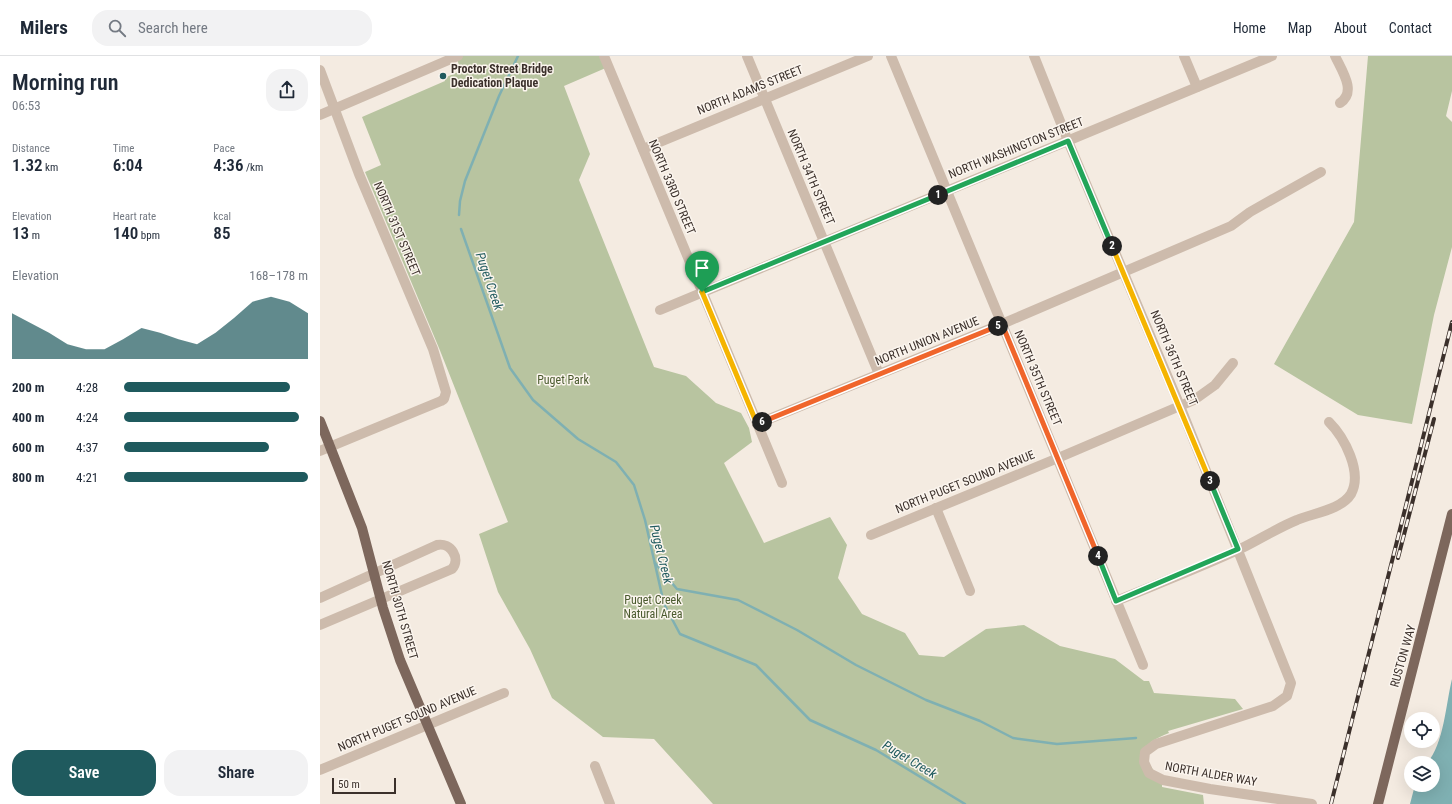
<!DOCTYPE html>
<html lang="en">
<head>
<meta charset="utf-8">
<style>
	:root { --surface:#fff; --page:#f2f2f3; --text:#1f2937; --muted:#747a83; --line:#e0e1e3; --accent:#1f5a5e }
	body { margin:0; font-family:"Roboto Condensed",sans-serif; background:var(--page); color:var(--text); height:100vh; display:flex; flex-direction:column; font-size:15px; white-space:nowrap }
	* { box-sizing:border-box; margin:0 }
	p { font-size:13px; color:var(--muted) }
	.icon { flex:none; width:22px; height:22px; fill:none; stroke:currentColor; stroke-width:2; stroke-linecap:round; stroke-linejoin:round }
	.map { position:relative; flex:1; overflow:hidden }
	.details { display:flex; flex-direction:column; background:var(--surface); width:320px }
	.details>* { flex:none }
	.buttons { position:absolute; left:1084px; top:656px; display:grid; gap:8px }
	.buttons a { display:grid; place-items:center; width:36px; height:36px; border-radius:50%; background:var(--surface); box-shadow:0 4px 16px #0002; font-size:20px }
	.scale { position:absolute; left:12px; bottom:10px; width:64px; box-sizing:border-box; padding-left:4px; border:2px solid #3b302b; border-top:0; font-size:11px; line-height:14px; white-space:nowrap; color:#3b302b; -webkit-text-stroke:3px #fbf5ee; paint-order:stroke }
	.pin { position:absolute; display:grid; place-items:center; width:34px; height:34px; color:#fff; margin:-41px -17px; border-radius:50% 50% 50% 0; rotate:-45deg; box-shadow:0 0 4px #0007 }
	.pin .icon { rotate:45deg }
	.km { position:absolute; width:20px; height:20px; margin:-10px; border-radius:50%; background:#222; color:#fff; font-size:11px; line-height:20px; text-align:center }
	.round { display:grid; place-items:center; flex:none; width:42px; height:42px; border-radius:16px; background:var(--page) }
	.headline { display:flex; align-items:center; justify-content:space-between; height:68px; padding:0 12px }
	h1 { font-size:22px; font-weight:600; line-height:30px }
	.figures { display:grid; grid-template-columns:repeat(3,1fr); gap:6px; height:68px; padding:4px 12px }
	.figures div { display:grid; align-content:center }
	.figures b { font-size:17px; font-weight:600 }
	.figures small { font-size:11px; font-weight:400 }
	.figures p { font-size:11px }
	.chart { height:112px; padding:8px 12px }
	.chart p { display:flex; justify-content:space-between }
	.chart svg { width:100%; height:72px; margin-top:4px; fill:var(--accent); opacity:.7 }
	.primary-button { display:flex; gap:8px; margin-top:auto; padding:8px 12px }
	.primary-button a { flex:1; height:46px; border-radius:16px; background:var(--accent); color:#fff; font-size:16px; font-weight:600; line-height:46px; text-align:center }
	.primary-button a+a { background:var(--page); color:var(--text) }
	ul { padding:0 12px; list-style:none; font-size:13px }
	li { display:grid; grid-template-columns:64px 48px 1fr; align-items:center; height:30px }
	li i { height:10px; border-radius:5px; background:var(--accent) }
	header { display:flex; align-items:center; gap:24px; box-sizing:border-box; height:56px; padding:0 20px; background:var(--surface); border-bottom:1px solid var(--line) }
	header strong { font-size:19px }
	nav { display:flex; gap:22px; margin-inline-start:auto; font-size:14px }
	.search { width:280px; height:36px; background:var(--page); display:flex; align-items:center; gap:10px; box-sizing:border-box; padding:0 14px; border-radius:16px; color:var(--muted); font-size:15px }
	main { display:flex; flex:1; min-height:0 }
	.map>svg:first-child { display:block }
	.green { fill:#b8c4a0 }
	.water { fill:#7fb0b2 }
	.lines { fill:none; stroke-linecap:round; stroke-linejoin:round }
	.stream { stroke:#7fb0b2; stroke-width:2.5 }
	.minor { stroke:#cdbbac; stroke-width:10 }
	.major { stroke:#7d675c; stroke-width:10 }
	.rail-casing { stroke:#3b302b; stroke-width:4 }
	.rail { stroke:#fbf5ee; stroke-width:2.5; stroke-dasharray:8; stroke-linecap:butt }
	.split-1-casing { stroke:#fff; stroke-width:8 }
	.split-2-casing { stroke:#fff; stroke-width:8 }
	.split-3-casing { stroke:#fff; stroke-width:8 }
	.split-4-casing { stroke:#fff; stroke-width:8 }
	.split-5-casing { stroke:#fff; stroke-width:8 }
	.split-6-casing { stroke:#fff; stroke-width:8 }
	.split-7-casing { stroke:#fff; stroke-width:8 }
	.split-1 { stroke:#22a559; stroke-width:5 }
	.split-2 { stroke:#22a559; stroke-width:5 }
	.split-3 { stroke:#f5b400; stroke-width:5 }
	.split-4 { stroke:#22a559; stroke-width:5 }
	.split-5 { stroke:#f0652b; stroke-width:5 }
	.split-6 { stroke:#f0652b; stroke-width:5 }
	.split-7 { stroke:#f5b400; stroke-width:5 }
	.poi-dot { fill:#1f5a5e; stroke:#fbf5ee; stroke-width:1.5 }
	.labels { text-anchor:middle; stroke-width:3; stroke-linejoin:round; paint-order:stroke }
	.poi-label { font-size:12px; font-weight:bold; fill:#3b302b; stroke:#fbf5ee; text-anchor:start }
	.street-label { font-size:12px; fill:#3b302b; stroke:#fbf5ee }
	.park-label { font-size:12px; fill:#4a5a2e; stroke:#fbf5ee }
	.water-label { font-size:13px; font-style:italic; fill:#1f5a5e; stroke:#fbf5ee }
</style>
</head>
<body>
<header>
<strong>Milers</strong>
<div class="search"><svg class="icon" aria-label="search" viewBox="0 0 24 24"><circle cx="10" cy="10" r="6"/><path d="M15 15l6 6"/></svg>Search here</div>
<nav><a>Home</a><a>Map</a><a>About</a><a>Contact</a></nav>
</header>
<main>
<section class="details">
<div class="headline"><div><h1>Morning run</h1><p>06:53</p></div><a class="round"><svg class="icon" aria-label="share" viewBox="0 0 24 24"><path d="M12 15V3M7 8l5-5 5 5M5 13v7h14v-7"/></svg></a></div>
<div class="figures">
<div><p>Distance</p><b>1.32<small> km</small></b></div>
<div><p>Time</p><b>6:04</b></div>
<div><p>Pace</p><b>4:36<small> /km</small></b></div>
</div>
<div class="figures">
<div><p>Elevation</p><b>13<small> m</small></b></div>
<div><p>Heart rate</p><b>140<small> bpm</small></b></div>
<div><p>kcal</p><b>85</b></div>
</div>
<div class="chart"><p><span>Elevation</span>168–178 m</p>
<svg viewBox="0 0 160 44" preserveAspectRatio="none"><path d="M0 44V16L10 22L20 28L30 35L40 38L50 38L60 32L70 25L80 28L90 32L100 35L110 28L120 19L130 9L140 6L150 9L160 16V44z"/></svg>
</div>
<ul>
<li><b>200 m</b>4:28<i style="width:90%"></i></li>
<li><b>400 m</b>4:24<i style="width:95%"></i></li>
<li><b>600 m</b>4:37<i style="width:79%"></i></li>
<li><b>800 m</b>4:21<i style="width:100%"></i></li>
</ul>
<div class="primary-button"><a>Save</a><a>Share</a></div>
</section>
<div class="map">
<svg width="1132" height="748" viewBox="0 0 1132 748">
	<rect width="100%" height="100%" fill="#f4ebe1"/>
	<g class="green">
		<path d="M136,0H284L288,11L244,30L270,98L259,124L334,311L366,320L396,347L421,357L429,372L432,386L404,407L444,487L510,461L527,489L518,522L542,558L585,577L599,599L624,601L666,573L704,569L740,590L795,603L824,625H829L834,637L915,643L923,653L848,675L849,677C837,682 827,686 822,697L842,727V731L883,739L884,748H393L334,683L283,681L232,642L210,593L178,536L159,478L188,466L119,292L45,116L61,109L42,61L125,25L124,22L141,15Z"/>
		<path d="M1048,0H1132V35L1126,60L1132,66V191L1114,259L1092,368L1038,359L954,308L1034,166Z"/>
	</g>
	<path class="water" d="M1132,623V748H1090L1095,729H1113V707H1107C1124,688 1126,647 1132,623Z"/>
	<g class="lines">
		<g class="stream">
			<path d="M139,159L140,145L145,125L179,40L198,0"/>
			<path d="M141,173L190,312L213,344L258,383L296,406L314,429L325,464L344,548L360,578L436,609L490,664L556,694L645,748"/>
			<path d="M335,507L357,533L418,544L477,574L536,609L606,644L660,665L693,682L737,688L816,682"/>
		</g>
		<g class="minor">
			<path d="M284,0L462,427"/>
			<path d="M427,0L559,318"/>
			<path d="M571,0L823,609"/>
			<path d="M714,0L748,85L860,350L971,627L967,640L953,650L836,688L825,696L824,706L829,717L843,724L890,733L992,748"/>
			<path d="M864,0L877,31"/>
			<path d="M1015,0C1022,15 1037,36 1020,47"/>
			<path d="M0,14L39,118L113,293L126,336L124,343L121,345L0,395"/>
			<path d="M0,59L138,0"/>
			<path d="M323,93L548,0"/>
			<path d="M340,254L952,0"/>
			<path d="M437,368L682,268L911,170L930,156L1001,116"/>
			<path d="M616,452L650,535"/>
			<path d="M551,479L738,402L874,344L895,329L913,307"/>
			<path d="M0,542L117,489C131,486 141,503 132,513L0,569"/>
			<path d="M796,545C837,528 879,512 920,493C939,484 957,472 977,464C993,457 1021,454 1031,438C1043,416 1024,381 1009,366"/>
			<path d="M275,710L290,748"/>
			<path d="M0,714L184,637"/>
		</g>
		<g class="major">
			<path d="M0,365L42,472L63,552L80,604L141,748"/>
			<path d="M1058,748L1132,458"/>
		</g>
		<g class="rail-casing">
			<g id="rail">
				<path d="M1078,502L1114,363"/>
				<path d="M1011,748L1132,266"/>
			</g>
		</g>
		<use href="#rail" class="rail"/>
	</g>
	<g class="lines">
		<g class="split-1-casing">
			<path id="split-1" d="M382,236L618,139"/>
		</g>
		<g class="split-2-casing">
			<path id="split-2" d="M618,139L748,85L792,190"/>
		</g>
		<g class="split-3-casing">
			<path id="split-3" d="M792,190L890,425"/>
		</g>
		<g class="split-4-casing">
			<path id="split-4" d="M778,500L796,545L918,493L890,425"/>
		</g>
		<g class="split-5-casing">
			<path id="split-5" d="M678,270L682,268L778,500"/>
		</g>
		<g class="split-6-casing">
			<path id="split-6" d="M442,366L678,270"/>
		</g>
		<g class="split-7-casing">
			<path id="split-7" d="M382,236L437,368L442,366"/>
		</g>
		<use href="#split-1" class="split-1"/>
		<use href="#split-2" class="split-2"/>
		<use href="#split-3" class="split-3"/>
		<use href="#split-4" class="split-4"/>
		<use href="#split-5" class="split-5"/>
		<use href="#split-6" class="split-6"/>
		<use href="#split-7" class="split-7"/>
	</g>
	<circle class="poi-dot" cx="123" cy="20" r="4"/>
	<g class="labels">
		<g class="poi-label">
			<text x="131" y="17">Proctor Street Bridge<tspan x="131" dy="14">Dedication Plaque</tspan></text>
		</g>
		<g class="street-label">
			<text transform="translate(430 34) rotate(-22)" y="4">NORTH ADAMS STREET</text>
			<text transform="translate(696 92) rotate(-22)" y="4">NORTH WASHINGTON STREET</text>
			<text transform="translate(491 121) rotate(67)" y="4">NORTH 34TH STREET</text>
			<text transform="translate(352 131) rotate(67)" y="4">NORTH 33RD STREET</text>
			<text transform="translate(77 173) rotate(67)" y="4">NORTH 31ST STREET</text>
			<text transform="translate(607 285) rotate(-22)" y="4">NORTH UNION AVENUE</text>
			<text transform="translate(854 302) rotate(67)" y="4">NORTH 36TH STREET</text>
			<text transform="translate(718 322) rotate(67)" y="4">NORTH 35TH STREET</text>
			<text transform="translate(645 426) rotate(-22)" y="4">NORTH PUGET SOUND AVENUE</text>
			<text transform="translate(80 554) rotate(74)" y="4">NORTH 30TH STREET</text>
			<text transform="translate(1083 600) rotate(-74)" y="4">RUSTON WAY</text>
			<text transform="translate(87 663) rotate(-23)" y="4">NORTH PUGET SOUND AVENUE</text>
			<text transform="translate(891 718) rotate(10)" y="4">NORTH ALDER WAY</text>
		</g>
		<g class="park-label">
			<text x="243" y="328">Puget Park</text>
			<text x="333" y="548">Puget Creek<tspan x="333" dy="14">Natural Area</tspan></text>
		</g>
		<g class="water-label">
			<text transform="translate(170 225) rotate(71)" y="5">Puget Creek</text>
			<text transform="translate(342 498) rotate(76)" y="5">Puget Creek</text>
			<text transform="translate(590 703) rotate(31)" y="5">Puget Creek</text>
		</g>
	</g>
</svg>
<div class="buttons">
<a><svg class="icon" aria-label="locate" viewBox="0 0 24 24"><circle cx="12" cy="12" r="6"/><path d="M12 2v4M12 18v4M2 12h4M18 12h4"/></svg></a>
<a><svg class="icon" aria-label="layers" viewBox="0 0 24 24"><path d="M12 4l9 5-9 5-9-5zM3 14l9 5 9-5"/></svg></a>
</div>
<div class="scale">50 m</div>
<div class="pin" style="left:382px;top:236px;background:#1e9e55"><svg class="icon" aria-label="arrive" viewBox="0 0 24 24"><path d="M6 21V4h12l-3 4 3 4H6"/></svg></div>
<b class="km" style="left:618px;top:139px">1</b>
<b class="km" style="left:792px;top:190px">2</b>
<b class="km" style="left:890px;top:425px">3</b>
<b class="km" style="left:778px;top:500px">4</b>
<b class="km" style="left:678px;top:270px">5</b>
<b class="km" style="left:442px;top:366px">6</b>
</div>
</main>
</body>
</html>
